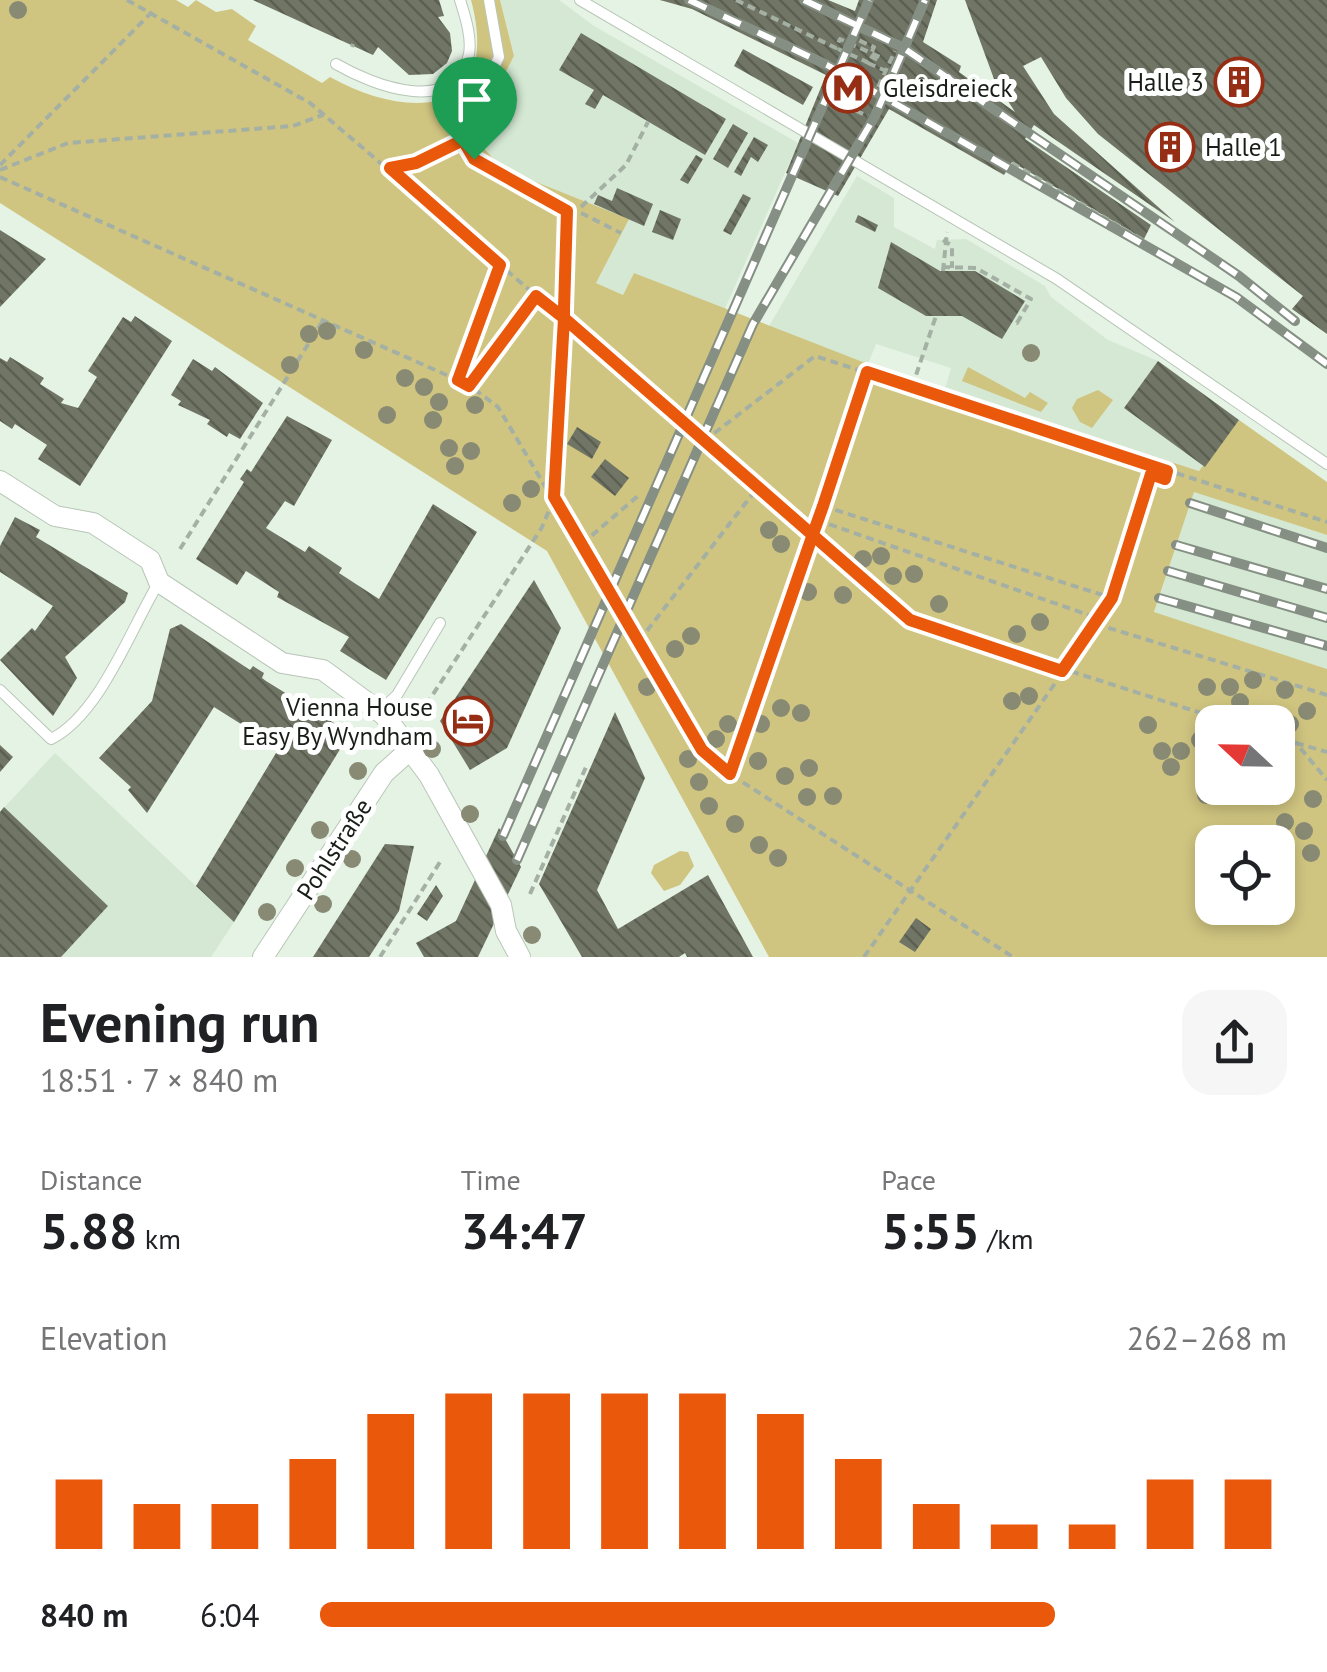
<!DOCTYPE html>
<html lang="en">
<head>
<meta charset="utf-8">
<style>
	:root { --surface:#fff; --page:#f6f6f6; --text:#202124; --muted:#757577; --accent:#ea580c }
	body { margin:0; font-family:"PT Sans",sans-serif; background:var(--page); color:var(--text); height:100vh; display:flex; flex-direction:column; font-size:38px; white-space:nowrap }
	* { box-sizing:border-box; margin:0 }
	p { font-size:32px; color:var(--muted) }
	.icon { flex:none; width:55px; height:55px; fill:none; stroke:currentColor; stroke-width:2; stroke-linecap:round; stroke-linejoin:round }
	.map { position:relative; height:957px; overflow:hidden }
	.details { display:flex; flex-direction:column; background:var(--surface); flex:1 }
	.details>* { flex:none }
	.needle { width:65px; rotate:292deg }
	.tools { position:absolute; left:1195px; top:705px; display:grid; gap:20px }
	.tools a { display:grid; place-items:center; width:100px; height:100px; border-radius:20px; background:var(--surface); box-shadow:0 5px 15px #0003; font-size:50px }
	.pin { position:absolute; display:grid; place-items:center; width:85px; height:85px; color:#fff; margin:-102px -42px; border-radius:50% 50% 50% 0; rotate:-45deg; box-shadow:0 0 10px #0007 }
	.pin .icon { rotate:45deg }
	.round { display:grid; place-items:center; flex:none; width:105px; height:105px; border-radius:30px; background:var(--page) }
	.summary { display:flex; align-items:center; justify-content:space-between; height:170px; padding:0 40px }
	h1 { font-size:55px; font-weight:700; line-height:75px }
	.metrics { display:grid; grid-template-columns:repeat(3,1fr); gap:15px; height:170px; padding:10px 40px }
	.metrics div { display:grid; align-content:center }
	.metrics b { font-size:50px; font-weight:700 }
	.metrics small { font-size:28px; font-weight:400 }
	.metrics p { font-size:28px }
	.chart { height:280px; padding:20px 40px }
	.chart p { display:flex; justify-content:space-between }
	.chart svg { width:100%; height:180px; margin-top:10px; stroke:var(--accent); stroke-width:6 }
	ul { padding:0 40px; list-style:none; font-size:32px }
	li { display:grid; grid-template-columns:160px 120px 1fr; align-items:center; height:75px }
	li i { height:25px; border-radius:12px; background:var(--accent) }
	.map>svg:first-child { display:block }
	.built { fill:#d4e8d3 }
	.green { fill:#d0c580; fill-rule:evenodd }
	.building { fill:url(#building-back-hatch) }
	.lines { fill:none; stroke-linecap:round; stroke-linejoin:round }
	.lane-casing { stroke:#b8c6b7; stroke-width:12 }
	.street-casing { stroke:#b8c6b7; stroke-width:22 }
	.path { stroke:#a5b0a4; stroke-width:4; stroke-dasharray:8 5; stroke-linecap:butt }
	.lane { stroke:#fff; stroke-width:10 }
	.street { stroke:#fff; stroke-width:20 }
	.rail-casing { stroke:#858f84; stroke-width:10 }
	.rail { stroke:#fff; stroke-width:6; stroke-dasharray:19; stroke-linecap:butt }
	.tree { fill:#888a73 }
	.route-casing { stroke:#fff; stroke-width:20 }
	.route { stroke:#ea580c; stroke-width:12 }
	.labels { text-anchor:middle; stroke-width:10; stroke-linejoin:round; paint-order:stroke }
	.poi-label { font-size:25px; fill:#181d18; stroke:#fff; text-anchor:end }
	.street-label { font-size:25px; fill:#181d18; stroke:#fff }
</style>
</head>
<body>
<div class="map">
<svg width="1327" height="957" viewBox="0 0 1327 957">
	<defs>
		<pattern id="building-back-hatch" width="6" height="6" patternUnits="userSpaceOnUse" patternTransform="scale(2.5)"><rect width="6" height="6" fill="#707565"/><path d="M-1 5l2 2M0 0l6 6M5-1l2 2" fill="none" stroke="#5b5f52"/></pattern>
	</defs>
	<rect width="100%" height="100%" fill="#e5f3e4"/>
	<g class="built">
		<path d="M500,0H559L594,26L798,143L724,311L634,273L623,295L596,283L628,219L501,168L491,159L481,138V125L514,56Z"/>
		<path d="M857,176L894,198V227L935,249L937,240L966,239L1045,286L1051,297L1108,340L1158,361L1239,420L1205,467L1199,471L945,389L951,368L876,344L868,364L768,328Z"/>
		<path d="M1194,491L1327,535V669L1154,613Z"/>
		<path d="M55,753L234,922L211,957H0V812Z"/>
	</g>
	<g class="green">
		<path d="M0,0H176L188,7L196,0L216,12L232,9L256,26L248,40L322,83L330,77C411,122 502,116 471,0H500L514,56L484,115V148L501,168L629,219L596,283L623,295L634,273L868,364L1199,471L1239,420L1327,482V535L1194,492L1154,612L1327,669V957H769L547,551L0,203ZM1212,722H1278V788H1212ZM1212,842H1278V908H1212Z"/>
		<path d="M968,367L1025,398L1030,392L1048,403L1041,412L962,381Z"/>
		<path d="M1098,390L1113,400L1092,428L1080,422L1072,408L1077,399Z"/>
		<path d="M680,851L688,852L694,866L680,885L664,891L651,873L654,865Z"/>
	</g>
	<g class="building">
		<path d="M253,0H439L444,16L438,17L450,33L452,51L447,63L433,74L409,75L378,47L373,55Z"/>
		<path d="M660,0H828L855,11L859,0H937L923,42L961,66L959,72L1015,112L994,79L965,0H1327V334L1292,309L1303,296L1098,134L1066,98L1041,57L1023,66L1054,114L1175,222L1034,125L1025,139L1151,225L1144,239L1012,162L1004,175L889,109L838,196L786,173L826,75L692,9Z"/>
		<path d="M581,33L726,119L705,155L603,95L595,109L585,104L594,90L559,70Z"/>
		<path d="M743,49L813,87L803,105L734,66Z"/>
		<path d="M496,100L510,115L505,124L488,113Z"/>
		<path d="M733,124L748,133L728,168L713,159Z"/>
		<path d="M754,137L768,145L758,162L751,157L741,176L734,172Z"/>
		<path d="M696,155L703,159L688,184L680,180Z"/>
		<path d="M617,188L653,204L644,226L594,204L598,195L612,201Z"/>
		<path d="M743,194L751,198L731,235L723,231Z"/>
		<path d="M660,210L681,219L673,240L652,232Z"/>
		<path d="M858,215L878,225L875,232L855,222Z"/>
		<path d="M0,230L46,259L0,307Z"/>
		<path d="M891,242L940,271H975L1025,301L1002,339L962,316H926L878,288Z"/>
		<path d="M135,316L172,341L80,486L38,459L47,445L15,424L12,429L0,421V358L7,362L10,357L44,378L40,384L64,399L61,403L78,408L97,377L88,371L123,317L131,322Z"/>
		<path d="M193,359L212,371L215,367L263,403L240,439L229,433L227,437L207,424L210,420L178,405L181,401L171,395Z"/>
		<path d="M1158,361L1239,420L1205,467L1124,408Z"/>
		<path d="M287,416L332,440L294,506L285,501L266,528L305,552L309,546L342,568L339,573L379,599L433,504L477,532L386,680L340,651L349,637L277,597L279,592L246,571L237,585L196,559L244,482L240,479L247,469L251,472Z"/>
		<path d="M577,427L601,442L592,459L567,444Z"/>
		<path d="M605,459L629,478L615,496L591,477Z"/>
		<path d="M15,517L40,530L36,537L128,593L125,602L65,657L77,678L53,716L0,660L32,628L35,631L53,606L0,572V546Z"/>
		<path d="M534,580L561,628L507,748L470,770L440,721Z"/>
		<path d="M181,624L250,670L253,666L264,673L262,678L266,681L350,733L234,922L196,886L279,748L214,707L147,813L128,790L131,787L99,758L152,701L170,629Z"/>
		<path d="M615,712L645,778L597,890L618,929L708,875L753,957H687L685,953L679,957H582L539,884Z"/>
		<path d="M0,745L13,757L0,772Z"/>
		<path d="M4,807L108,906L61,957H0V812Z"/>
		<path d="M499,828L521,867L478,957H424L416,943L456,921Z"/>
		<path d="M385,844L414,846L399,911L369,957H313Z"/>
		<path d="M436,885L443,896L427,921L417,914Z"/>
		<path d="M916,918L931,929L915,952L899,942Z"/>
	</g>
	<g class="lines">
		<g class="lane-casing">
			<g id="lane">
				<path d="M489,0L499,57L466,124V152L567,211L564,318"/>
				<path d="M580,0L1057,279L1327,464"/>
				<path d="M336,64C372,85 456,118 469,54C472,37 465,16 460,0"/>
				<path d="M0,690L51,739C100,715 131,628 159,582"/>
				<path d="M380,711L397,695L440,623"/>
			</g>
		</g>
		<g class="street-casing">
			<g id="street">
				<path d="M0,481L55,516L93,523L150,560L159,582L282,663L323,670L384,715L429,775L501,905L506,931L520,957"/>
				<path d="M263,957L384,773L412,748"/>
			</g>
		</g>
		<g class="path">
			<path d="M127,0L310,103L546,304"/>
			<path d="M736,0L836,48L840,39L880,57L878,60L870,56L874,47L858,40"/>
			<path d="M352,47L353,44"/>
			<path d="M838,49L867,62L847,107"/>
			<path d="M868,63L886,71"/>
			<path d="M878,87L895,51"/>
			<path d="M832,100L868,116"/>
			<path d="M1012,163L1143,240"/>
			<path d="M0,165L152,12"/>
			<path d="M391,168L415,163L452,146"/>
			<path d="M0,170L68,143L293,126L323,115"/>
			<path d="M0,177L469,385L498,407L702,751L730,774L1013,957"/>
			<path d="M581,207L626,165L648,122"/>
			<path d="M581,213L621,233"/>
			<path d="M943,240L952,246V268"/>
			<path d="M942,267L976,268L1031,299L1017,323L1013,321"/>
			<path d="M943,271L947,232"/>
			<path d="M577,329L911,620L1229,722"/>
			<path d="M458,378L500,265"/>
			<path d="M469,385L536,298"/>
			<path d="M912,387L936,316"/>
			<path d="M704,441L815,356L1327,522"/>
			<path d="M1138,470L1165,479L1166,473"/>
			<path d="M823,506L1112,598"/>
			<path d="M817,520L1100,619"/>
			<path d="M582,544L639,495"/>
			<path d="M180,549L322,322"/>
			<path d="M1096,624L1327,695"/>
			<path d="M639,641L758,487"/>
			<path d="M426,705L541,529L555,497L563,331"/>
			<path d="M1278,737L1296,743L1327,780"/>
			<path d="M1296,743L1327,752"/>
			<path d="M730,774L867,372"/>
			<path d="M530,894L586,767"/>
			<path d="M380,957L440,862"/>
			<path d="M864,957L1100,619L1112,598L1151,474"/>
		</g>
		<use href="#lane" class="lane"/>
		<use href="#street" class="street"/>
		<g class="rail-casing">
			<g id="rail">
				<path d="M689,0L827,65L1236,297L1327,364"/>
				<path d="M804,0L902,47L1239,276L1295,321"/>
				<path d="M1190,503L1327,548"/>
				<path d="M1176,545L1327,589"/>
				<path d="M1168,571L1327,618"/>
				<path d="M1159,598L1327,646"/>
				<path d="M503,836L869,0"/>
				<path d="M517,860L753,324L875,116L925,0"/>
			</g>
		</g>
		<use href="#rail" class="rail"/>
	</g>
	<g class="tree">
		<circle cx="18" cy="10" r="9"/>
		<circle cx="327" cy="331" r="9"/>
		<circle cx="309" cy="334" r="9"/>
		<circle cx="364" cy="350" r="9"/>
		<circle cx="1031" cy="353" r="9"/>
		<circle cx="290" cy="365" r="9"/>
		<circle cx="405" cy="378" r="9"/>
		<circle cx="424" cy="387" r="9"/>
		<circle cx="439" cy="402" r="9"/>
		<circle cx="475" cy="405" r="9"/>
		<circle cx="387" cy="415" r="9"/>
		<circle cx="433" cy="420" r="9"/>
		<circle cx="449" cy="448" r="9"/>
		<circle cx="471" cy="451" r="9"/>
		<circle cx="455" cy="466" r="9"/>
		<circle cx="531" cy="489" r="9"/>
		<circle cx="512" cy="503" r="9"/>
		<circle cx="769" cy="530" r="9"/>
		<circle cx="781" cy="544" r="9"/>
		<circle cx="881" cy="556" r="9"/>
		<circle cx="863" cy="559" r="9"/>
		<circle cx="914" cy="574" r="9"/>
		<circle cx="893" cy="576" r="9"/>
		<circle cx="808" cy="592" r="9"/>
		<circle cx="843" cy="595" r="9"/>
		<circle cx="939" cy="604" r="9"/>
		<circle cx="1040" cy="622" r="9"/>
		<circle cx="1017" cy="634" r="9"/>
		<circle cx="691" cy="636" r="9"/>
		<circle cx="675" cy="649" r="9"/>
		<circle cx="1253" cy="680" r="9"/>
		<circle cx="647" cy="687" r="9"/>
		<circle cx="1207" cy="687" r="9"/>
		<circle cx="1230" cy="687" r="9"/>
		<circle cx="1285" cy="690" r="9"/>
		<circle cx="1029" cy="696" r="9"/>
		<circle cx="1012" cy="701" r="9"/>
		<circle cx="1240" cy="702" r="9"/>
		<circle cx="781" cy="708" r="9"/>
		<circle cx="1307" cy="711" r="9"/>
		<circle cx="801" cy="713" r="9"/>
		<circle cx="728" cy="724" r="9"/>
		<circle cx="761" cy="724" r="9"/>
		<circle cx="1290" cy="724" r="9"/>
		<circle cx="1148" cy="725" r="9"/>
		<circle cx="716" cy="739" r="9"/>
		<circle cx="1200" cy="740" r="9"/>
		<circle cx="432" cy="749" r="9"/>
		<circle cx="1162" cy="751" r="9"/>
		<circle cx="1181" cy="751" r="9"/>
		<circle cx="688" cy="759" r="9"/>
		<circle cx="758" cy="761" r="9"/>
		<circle cx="1171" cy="767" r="9"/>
		<circle cx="809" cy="768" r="9"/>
		<circle cx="358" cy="771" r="9"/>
		<circle cx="785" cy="776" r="9"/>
		<circle cx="699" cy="782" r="9"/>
		<circle cx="1206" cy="795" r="9"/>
		<circle cx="833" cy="796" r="9"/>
		<circle cx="807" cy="797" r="9"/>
		<circle cx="1313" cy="799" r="9"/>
		<circle cx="709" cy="806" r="9"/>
		<circle cx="470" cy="814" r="9"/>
		<circle cx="1285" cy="822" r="9"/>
		<circle cx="735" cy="824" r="9"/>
		<circle cx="320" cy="830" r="9"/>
		<circle cx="1304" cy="831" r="9"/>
		<circle cx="759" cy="845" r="9"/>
		<circle cx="1311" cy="853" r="9"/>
		<circle cx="778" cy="858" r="9"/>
		<circle cx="352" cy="859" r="9"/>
		<circle cx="295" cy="868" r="9"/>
		<circle cx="323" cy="904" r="9"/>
		<circle cx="267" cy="912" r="9"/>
		<circle cx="532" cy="935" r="9"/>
	</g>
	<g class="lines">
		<g class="route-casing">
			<path id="route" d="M474,159L463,140L416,163L390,168L500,265L458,380L469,386L536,296L564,318L910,620L1062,671L1112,598L1151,474L1165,479L1167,471L867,372L823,506L813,534L730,774L702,750L554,497L564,318V309L567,211L474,159"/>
		</g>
		<use href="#route" class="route"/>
	</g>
	<defs>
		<g id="building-ring" transform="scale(2.5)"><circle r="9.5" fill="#fff" stroke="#962d15" stroke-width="1.5"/><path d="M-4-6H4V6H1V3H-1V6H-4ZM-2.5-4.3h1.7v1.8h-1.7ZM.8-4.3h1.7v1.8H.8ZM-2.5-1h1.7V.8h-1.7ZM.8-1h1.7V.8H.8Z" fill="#962d15"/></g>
		<g id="metro-ring" transform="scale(2.5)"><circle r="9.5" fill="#fff" stroke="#962d15" stroke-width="1.5"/><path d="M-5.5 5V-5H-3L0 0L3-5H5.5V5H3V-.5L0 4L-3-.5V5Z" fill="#962d15"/></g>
		<g id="hotel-ring" transform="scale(2.5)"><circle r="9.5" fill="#fff" stroke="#962d15" stroke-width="1.5"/><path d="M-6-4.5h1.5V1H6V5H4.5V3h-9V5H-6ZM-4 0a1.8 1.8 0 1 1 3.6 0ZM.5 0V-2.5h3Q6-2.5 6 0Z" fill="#962d15"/></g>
	</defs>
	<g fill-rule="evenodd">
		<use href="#building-ring" x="1239" y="82"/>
		<use href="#metro-ring" x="848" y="88"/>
		<use href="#building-ring" x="1170" y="147"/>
		<use href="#hotel-ring" x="468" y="721"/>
	</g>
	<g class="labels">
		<g class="poi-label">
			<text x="1204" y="91">Halle 3</text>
			<text x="883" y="97" text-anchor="start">Gleisdreieck</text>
			<text x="1205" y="156" text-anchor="start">Halle 1</text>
			<text x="433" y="716">Vienna House<tspan x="433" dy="29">Easy By Wyndham</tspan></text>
		</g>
		<g class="street-label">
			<text transform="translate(334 849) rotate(-57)" y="9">Pohlstraße</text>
		</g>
	</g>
</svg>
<div class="tools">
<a><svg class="needle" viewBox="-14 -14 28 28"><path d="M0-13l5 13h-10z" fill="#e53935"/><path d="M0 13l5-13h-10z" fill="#757577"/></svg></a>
<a><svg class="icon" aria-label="locate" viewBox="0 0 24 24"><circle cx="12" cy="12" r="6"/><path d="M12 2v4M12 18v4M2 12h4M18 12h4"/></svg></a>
</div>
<div class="pin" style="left:474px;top:159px;background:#1e9e55"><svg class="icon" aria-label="arrive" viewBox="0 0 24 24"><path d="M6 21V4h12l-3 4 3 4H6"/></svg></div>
</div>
<section class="details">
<div class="summary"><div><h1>Evening run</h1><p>18:51 · 7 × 840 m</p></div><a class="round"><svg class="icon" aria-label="share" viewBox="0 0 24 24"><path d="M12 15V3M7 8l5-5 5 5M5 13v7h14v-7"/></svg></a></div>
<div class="metrics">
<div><p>Distance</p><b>5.88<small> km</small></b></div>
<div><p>Time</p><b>34:47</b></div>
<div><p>Pace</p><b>5:55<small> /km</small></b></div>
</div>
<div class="chart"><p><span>Elevation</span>262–268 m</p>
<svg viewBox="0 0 160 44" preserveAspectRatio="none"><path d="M5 44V27M15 44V33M25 44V33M35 44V22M45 44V11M55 44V6M65 44V6M75 44V6M85 44V6M95 44V11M105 44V22M115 44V33M125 44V38M135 44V38M145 44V27M155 44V27"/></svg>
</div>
<ul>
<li><b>840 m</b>6:04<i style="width:76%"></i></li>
</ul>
</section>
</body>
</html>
